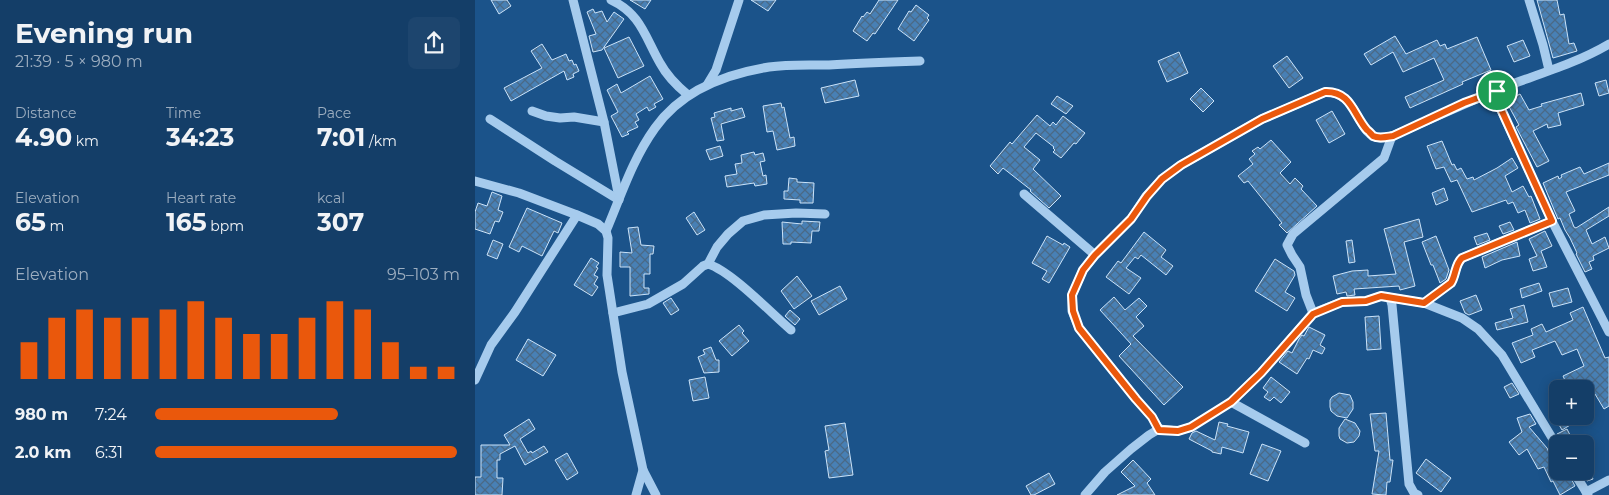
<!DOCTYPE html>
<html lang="en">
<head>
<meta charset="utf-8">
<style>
	:root { --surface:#143e68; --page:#1d456e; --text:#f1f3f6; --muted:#9daec0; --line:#33577c; --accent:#ea580c }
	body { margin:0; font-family:Montserrat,sans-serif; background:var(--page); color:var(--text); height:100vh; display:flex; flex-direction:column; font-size:19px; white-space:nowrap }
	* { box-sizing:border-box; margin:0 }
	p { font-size:16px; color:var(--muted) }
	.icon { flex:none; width:28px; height:28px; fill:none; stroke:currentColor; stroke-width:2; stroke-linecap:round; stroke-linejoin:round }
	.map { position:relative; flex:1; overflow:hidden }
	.sheet { display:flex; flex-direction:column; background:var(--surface); width:475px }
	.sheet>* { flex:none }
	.controls { position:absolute; left:1074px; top:380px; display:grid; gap:10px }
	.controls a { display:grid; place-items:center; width:45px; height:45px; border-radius:8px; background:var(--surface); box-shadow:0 2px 12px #0003,0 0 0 1px var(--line); font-size:25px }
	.pin { position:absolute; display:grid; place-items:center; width:42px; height:42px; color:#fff; margin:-21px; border:2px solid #fff; border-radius:50%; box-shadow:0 1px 5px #0007 }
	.round { display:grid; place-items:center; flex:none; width:52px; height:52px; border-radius:8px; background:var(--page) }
	.head { display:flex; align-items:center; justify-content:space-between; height:85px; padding:0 15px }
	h1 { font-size:28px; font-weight:700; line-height:38px }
	.figures { display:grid; grid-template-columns:repeat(3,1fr); gap:8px; height:85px; padding:5px 15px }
	.figures div { display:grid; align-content:center }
	.figures b { font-size:25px; font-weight:700 }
	.figures small { font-size:14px; font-weight:400 }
	.figures p { font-size:14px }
	.chart { height:140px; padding:10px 15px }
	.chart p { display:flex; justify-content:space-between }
	.chart svg { width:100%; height:90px; margin-top:5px; stroke:var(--accent); stroke-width:6 }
	ul { padding:0 15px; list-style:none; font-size:16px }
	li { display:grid; grid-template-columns:80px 60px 1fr; align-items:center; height:38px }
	li i { height:12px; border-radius:6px; background:var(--accent) }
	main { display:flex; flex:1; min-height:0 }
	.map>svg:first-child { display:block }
	.building { fill:url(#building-cross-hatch); stroke:#cbe3f9 }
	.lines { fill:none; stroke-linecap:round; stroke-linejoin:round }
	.minor { stroke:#a6cbed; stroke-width:9 }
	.route-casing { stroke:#fff; stroke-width:10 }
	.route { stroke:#ea580c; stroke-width:6 }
</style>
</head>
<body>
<main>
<section class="sheet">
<div class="head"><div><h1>Evening run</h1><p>21:39 · 5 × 980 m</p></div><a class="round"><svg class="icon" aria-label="share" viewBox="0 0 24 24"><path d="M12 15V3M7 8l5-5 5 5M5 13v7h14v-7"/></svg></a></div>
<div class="figures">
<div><p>Distance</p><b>4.90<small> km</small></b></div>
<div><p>Time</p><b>34:23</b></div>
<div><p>Pace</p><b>7:01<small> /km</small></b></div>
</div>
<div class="figures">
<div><p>Elevation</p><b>65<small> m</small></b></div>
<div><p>Heart rate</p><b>165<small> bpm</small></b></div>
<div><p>kcal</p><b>307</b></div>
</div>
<div class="chart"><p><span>Elevation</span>95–103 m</p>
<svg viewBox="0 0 160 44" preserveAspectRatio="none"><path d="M5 44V26M15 44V14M25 44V10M35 44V14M45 44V14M55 44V10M65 44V6M75 44V14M85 44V22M95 44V22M105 44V14M115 44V6M125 44V10M135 44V26M145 44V38M155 44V38"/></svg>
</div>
<ul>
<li><b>980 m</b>7:24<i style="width:60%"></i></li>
<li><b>2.0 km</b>6:31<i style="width:99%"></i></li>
</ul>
</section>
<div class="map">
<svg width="1134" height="495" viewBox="0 0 1134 495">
	<defs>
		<pattern id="building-cross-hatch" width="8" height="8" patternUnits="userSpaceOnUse" patternTransform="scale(1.25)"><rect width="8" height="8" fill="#4880b5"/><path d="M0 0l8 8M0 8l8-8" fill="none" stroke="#4a6986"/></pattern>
	</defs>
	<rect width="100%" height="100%" fill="#1b538a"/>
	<g class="building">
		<path d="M16,0H32L36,6L24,14Z"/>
		<path d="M155,0H176L170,9Z"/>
		<path d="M276,0H301L293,11Z"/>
		<path d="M404,0H423L400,34L398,33L392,41L378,31L387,16L388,17L392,12L395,14Z"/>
		<path d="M1062,0H1082L1085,15L1089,14L1094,44L1099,43L1102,51L1078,58Z"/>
		<path d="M441,5L454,15L452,18L454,20L439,41L423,29L434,11L436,12Z"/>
		<path d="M118,9L120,13L127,11L132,22L139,12L149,19L127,50L118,52L114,36L121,34L112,12Z"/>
		<path d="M920,36L931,54L962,40L965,46L970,44L972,49L1002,37L1016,70L987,82L988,84L935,108L930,97L969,80L959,58L928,72L918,52L896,65L889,54Z"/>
		<path d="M154,37L169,66L143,78L129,48Z"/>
		<path d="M1048,40L1055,56L1039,62L1032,46Z"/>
		<path d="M67,44L77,60L91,54L94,61L97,60L99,65L101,64L104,71L98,74L99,77L92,80L89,71L36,101L29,88L67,68L56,51Z"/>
		<path d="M704,52L713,73L692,82L683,61Z"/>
		<path d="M812,56L828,78L814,88L798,66Z"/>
		<path d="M175,76L188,99L179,104L181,107L174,111L172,107L161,114L164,120L160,122L163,127L152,132L154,134L147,137L136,116L143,112L132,90L142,84L146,93Z"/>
		<path d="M380,80L384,96L350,103L346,88Z"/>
		<path d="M1131,80L1134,93L1124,96L1120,83Z"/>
		<path d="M726,88L739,101L728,112L715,99Z"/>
		<path d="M1106,93L1109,105L1083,113L1086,125L1073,128L1072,124L1058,131L1074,161L1062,167L1041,127L1044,125L1031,101L1045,94L1054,110L1067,106L1066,104Z"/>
		<path d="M582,96L598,106L591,114L576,104Z"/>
		<path d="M306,103L307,108L309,107L315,138L319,137L320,146L302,150L298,131L292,132L288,106Z"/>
		<path d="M256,108V111L267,108L270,117L246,124L249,140L242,141L236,118L240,117L239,113Z"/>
		<path d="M857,111L870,134L854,143L841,120Z"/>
		<path d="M562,115L575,126L578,122L581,125L588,116L610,133L601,144L599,143L586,158L578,152L580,150L578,148L579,147L561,133L549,147L565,160L558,169L586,196L574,208L555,191L556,190L528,168L523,174L515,166L535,142L537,144Z"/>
		<path d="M796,140L816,162L805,173L815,184L820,178L828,186L826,189L842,206L812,233L804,225L807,223L773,181L769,183L763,176L778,164L774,159L780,154L777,151L783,147L785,149Z"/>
		<path d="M967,141L977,165L979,164L982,170L986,168L992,179L998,177L999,180L1022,168L1037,158L1043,168L1030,176L1037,192L1048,186L1054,197L1056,196L1065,219L1055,223L1050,210L1043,213L1038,202L1033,204L1031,200L997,212L982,180L976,182L969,167L961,169L952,146Z"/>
		<path d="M245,146L248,156L235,160L231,150Z"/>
		<path d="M279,152L280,155L288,153L290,161L285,162L288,176L291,175L292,184L280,186L279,183L252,187L250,176L262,174L260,164L267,163L266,155Z"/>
		<path d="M1134,163V175L1091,192L1100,211L1094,214L1099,227L1101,228L1134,207V216L1111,230L1117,244L1130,237L1134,248L1118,256L1119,260L1114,262L1117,269L1110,272L1101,254L1102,253L1095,238L1090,230L1085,218L1083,219L1080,212L1068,183L1083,176L1084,179L1087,177L1086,175L1105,167L1109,174Z"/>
		<path d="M314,178L322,179V182L339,183L338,203H325V200L309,199V191H313Z"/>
		<path d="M969,188L973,200L961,205L957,193Z"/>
		<path d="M17,192L27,196L23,210L28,212L24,222L20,221L15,234L0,229V212L3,203L12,206Z"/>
		<path d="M52,208L87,223L83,233L79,231L67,256L47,246L44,252L34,247Z"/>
		<path d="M219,212L230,230L222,235L211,218Z"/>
		<path d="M944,219L948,237L929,242L940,286L925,290L924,286L879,289L880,295L872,296L871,292L862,294L858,276L877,271L893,270V276L921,274L909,229Z"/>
		<path d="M327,221L345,222L344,231H337L336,243L316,242V244H308L307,222L327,224Z"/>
		<path d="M1035,222L1039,230L1028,234L1024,226Z"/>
		<path d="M163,227L166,245L179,246L178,254H175V274H169V288H174V294L155,296V267H145V252L157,253L153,228Z"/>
		<path d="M1070,231L1077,246L1066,251L1072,267L1058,271L1054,259L1062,256L1054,239Z"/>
		<path d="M669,232L691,250L686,257L698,266L691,275L666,255L663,259L660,257L651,268L666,278L654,294L631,277L643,261L646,263Z"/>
		<path d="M1012,233L1015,240L1002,245L999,237Z"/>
		<path d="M572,236L588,245L589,243L595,247L574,283L567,279L572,271L557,263Z"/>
		<path d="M961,236L974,270L971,279L965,283L958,265H956L947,242Z"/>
		<path d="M18,240L28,244L22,259L12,255Z"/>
		<path d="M877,240L880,262L874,263L871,241Z"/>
		<path d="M1042,242L1045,256L1027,260L1010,268L1007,257Z"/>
		<path d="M116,258L124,263L121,267L123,268L119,275L123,277L119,284L123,287L117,296L99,285Z"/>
		<path d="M800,259L819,271L820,275L810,292L820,298L812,311L780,291Z"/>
		<path d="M322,276L337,296L319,309L306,291Z"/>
		<path d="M1064,283L1067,291L1047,298L1045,289Z"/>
		<path d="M365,286L372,299L344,315L336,301Z"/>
		<path d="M1093,288L1097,302L1078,307L1074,293Z"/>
		<path d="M1001,295L1007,310L994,315L990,313L985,301Z"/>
		<path d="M639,297L650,310L664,298L672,306L661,317L669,326L658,336L708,387L689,405L644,356L656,344L625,310Z"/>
		<path d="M196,298L204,310L196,315L188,303Z"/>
		<path d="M1049,305L1053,322L1022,330L1020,323L1038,318L1035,309Z"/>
		<path d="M1108,307L1130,358L1134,357V406L1129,409L1120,394L1110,399V389H1094L1088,376L1109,366L1102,349L1087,355L1080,341L1057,350L1060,357L1046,363L1037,343L1058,335L1056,329L1067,324L1071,332L1098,320L1095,313Z"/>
		<path d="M315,310L325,319L320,325L310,316Z"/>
		<path d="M904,316L906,349L892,350L890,317Z"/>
		<path d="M264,325L269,331L267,333L274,341L257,356L244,341Z"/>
		<path d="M834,327L850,335L845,345L850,348L847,354L838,350L834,359L832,358L822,374L804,362L813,351L817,353L824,339L827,335L829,336Z"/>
		<path d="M53,339L81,355L68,376L41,360Z"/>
		<path d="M236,347L241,360H244V372L229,373L223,357L230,354L228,350Z"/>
		<path d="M230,377L234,398L218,401L214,380Z"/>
		<path d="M796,377L815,392L806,403L799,397L795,401L789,397L793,392L788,388Z"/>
		<path d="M1037,383L1044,394L1035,398L1029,387Z"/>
		<path d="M864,393L875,395L878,402V409L872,418L862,416L856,411L855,407V400L857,397Z"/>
		<path d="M911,413L915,460H918L915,482H912L911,495H909L897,494L904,451H900L895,414Z"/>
		<path d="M1055,414L1061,424L1054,427L1072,448L1080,465L1082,464V471H1092L1100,486L1085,495L1078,481L1076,482L1069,467L1063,469L1052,449L1044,455L1034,442L1047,432L1042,418Z"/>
		<path d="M1079,416H1110L1087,430Z"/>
		<path d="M54,419L60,429L45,439L53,453L56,451L57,453L69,446L73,452L50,465L40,446L25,454V460H22V478H28L27,495H0V477H6V445H35L29,435Z"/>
		<path d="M870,419L880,423L885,431L884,436L879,442L872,443L865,439L864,436V428Z"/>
		<path d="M744,422L753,424L752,426L774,432L768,453L747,447L746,454L737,452V451L714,439L717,433L721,431L740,440Z"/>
		<path d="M370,423L378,475L354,478L350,451L354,450L350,426Z"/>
		<path d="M1092,429L1098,441L1092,444H1088L1082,434Z"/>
		<path d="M787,444L806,451L793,481L775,474Z"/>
		<path d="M92,453L103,473L92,480L80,460Z"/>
		<path d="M951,459L976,478L966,492L941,473Z"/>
		<path d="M658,460L676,479L672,483L680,495H642L660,486L646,472Z"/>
		<path d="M1110,460L1118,479L1112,481L1106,471H1110Z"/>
		<path d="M574,473L580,484L559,495H556L551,486Z"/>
	</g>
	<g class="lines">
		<g class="minor">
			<path d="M98,0L129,122L144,198"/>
			<path d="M136,0C166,14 170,37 185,63C192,76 202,86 213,95"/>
			<path d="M1054,0L1068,45L1074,70"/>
			<path d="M232,85L241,70L264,0"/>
			<path d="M1022,91L1021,99L1077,221L1134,332"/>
			<path d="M57,111L71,116L85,118L99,117L129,122"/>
			<path d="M15,119L80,161L144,200"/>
			<path d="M0,181L44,193L102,215L123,224L131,231L133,238L132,275L147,372L168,470L181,495"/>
			<path d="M549,194L620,255"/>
			<path d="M131,231C146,196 157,160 180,128C206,91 250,74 294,67C313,64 334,65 354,65C385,63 415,62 445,61"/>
			<path d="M233,264C256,271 296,313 316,330"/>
			<path d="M915,298L917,305L934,484L939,493L943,495"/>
			<path d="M949,303L976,283C981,275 980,264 987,258L1077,221"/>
			<path d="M138,313L173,304L208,284L228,266L233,264L242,247L253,234L268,221L289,215L321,213L350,214"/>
			<path d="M838,313L831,295L825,267L817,255L812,245L818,234L909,158L917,136"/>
			<path d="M0,380L16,345L40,312L102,215"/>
			<path d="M756,402L830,443"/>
			<path d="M684,429L677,417L661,399L604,328L597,311V295L608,270L620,255L656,219L671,196L687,179L706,165L787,119L850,92C885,91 881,137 905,138C909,138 914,137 917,136L1029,87C1064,74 1102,63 1134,44"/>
			<path d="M1098,471L1113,495"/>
			<path d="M1111,492L1134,480"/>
			<path d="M161,495L168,470"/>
			<path d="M610,495L630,472L656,449L674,435L684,429L703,431L716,427L756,402L786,373L838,313L867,302L891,301L906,296L949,303L987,318L1003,329L1027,355L1082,446"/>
		</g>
	</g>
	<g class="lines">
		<g class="route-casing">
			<path id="route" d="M1022,91L1021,98L1077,221L987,258C980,264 981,275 976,283L949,303L906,296L891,301L867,302L838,314L786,373L756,402L716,427L703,431L684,430L677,417L661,399L604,328L598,311L597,295L608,270L620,255L656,219L672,196L687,179L706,165L787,119L850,92C876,91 878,114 892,130C893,130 897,135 898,136C904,139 911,137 918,136L989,103Z"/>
		</g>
		<use href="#route" class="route"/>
	</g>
</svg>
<div class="controls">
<a>+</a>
<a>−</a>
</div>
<div class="pin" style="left:1022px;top:91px;background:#1e9e55"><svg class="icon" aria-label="arrive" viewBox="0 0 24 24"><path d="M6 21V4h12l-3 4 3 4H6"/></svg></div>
</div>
</main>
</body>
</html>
